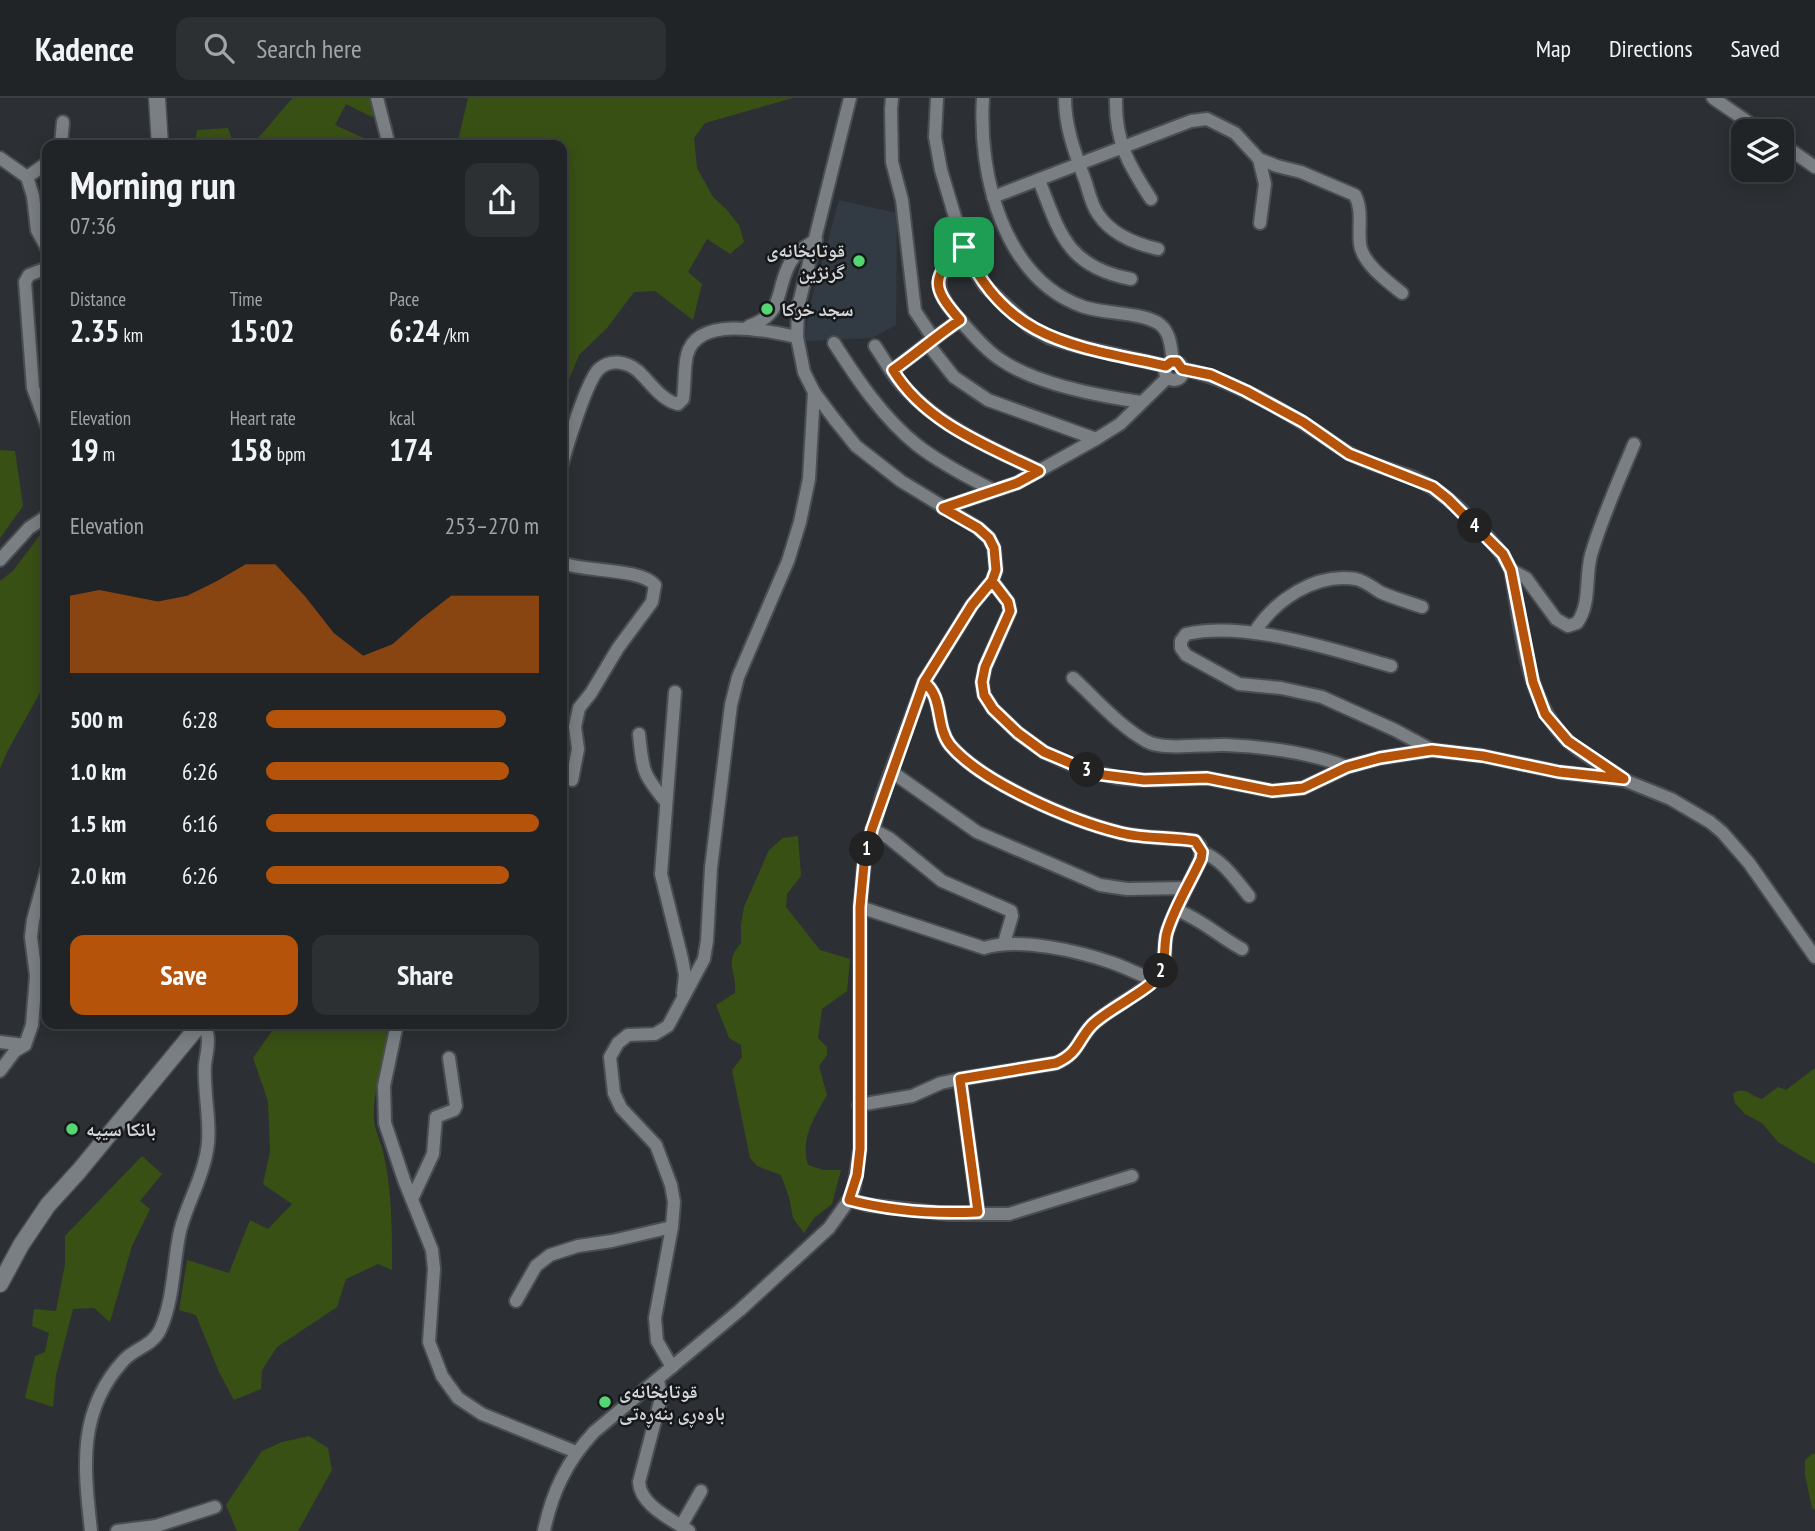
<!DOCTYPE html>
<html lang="en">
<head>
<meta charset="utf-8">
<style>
	:root { --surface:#212427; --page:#2d3033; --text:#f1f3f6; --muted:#a2a4a7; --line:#3e4144; --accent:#b45309 }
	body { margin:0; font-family:"PT Sans Narrow","Noto Naskh Arabic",sans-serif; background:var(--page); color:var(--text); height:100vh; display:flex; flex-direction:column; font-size:26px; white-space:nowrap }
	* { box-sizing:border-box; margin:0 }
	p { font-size:23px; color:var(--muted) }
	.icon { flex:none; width:38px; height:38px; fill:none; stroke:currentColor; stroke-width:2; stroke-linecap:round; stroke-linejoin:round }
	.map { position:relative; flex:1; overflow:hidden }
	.panel { position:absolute; left:42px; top:42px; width:525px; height:889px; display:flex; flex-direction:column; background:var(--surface); border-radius:14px; box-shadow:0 4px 18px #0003,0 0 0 2px var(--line) }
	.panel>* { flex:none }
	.controls { position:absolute; left:1731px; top:21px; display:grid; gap:14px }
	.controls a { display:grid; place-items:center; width:63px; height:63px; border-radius:14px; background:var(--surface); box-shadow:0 4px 18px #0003,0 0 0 2px var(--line); font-size:35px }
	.pin { position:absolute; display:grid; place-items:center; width:60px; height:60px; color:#fff; margin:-30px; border-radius:14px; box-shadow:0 4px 10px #0006 }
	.km { position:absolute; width:35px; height:35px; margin:-18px; border-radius:50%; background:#222; color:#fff; font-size:19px; line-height:35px; text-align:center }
	.round { display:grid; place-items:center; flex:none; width:74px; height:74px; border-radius:14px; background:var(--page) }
	.summary { display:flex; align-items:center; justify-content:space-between; height:119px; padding:0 28px }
	h1 { font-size:38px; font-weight:700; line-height:52px }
	.stats { display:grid; grid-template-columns:repeat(3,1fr); gap:10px; height:119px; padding:7px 28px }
	.stats div { display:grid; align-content:center }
	.stats b { font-size:30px; font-weight:700 }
	.stats small { font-size:19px; font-weight:400 }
	.stats p { font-size:19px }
	.chart { height:196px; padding:14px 28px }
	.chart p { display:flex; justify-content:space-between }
	.chart svg { width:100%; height:126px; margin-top:7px; fill:var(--accent); opacity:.7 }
	.primary-button { display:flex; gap:14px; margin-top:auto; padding:14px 28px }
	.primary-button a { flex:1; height:80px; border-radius:14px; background:var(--accent); color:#fff; font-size:28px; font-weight:700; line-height:80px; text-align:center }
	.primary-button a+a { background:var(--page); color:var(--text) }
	ul { padding:0 28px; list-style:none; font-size:23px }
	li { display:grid; grid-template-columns:112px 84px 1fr; align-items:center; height:52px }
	li i { height:18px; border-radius:9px; background:var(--accent) }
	header { display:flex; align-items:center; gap:42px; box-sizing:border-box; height:98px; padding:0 35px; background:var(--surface); border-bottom:2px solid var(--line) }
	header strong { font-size:33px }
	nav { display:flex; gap:38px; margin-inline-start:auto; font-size:24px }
	.search { width:490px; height:63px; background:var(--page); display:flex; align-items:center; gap:18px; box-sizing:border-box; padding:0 24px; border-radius:14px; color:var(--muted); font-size:26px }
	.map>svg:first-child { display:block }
	.built { fill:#323b43 }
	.green { fill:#395015 }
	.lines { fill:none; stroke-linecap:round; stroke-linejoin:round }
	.minor-casing { stroke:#4a4d51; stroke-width:16 }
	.tertiary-casing { stroke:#4a4d51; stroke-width:19 }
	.minor { stroke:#7a7f84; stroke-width:12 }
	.tertiary { stroke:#7a7f84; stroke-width:16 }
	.route-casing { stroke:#fff; stroke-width:14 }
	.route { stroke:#b45309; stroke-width:9 }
	.poi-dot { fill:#54d672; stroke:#16181a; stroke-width:2.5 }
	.labels { text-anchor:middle; stroke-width:5; stroke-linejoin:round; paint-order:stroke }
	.poi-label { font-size:19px; font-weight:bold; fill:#d4d6d9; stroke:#16181a; text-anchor:start }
</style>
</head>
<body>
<header>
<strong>Kadence</strong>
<div class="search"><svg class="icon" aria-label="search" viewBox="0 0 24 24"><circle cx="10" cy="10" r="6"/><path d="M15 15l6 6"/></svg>Search here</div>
<nav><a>Map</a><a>Directions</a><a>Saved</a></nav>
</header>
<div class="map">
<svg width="1815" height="1433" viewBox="0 0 1815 1433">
	<rect width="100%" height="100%" fill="#2c3034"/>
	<path class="built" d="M839,102L897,115L896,227L872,240L804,243L809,211Z"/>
	<g class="green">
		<path d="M293,0H369L377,16L372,19L346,6L335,27L379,47H250C266,34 278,15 293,0Z"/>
		<path d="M468,0H793L705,25L694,40L697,70L713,99L726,111L739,127L744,144L730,156L707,141L688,174L702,186L693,222L655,193L634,194L607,230L579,257L562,299V47H457Z"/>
		<path d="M228,30L234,47H195L197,32Z"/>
		<path d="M0,352L15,353L23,408L0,440Z"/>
		<path d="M47,431V582L7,654L0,671V483L13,473L43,433Z"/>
		<path d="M798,738L801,778L787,796L786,809L820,852L850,861L847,893L822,911L818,940L827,949V957L819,968L827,997C814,1020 800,1040 808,1067L823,1072H841L832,1106L814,1120L804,1135L793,1120L789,1099L781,1077L757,1068L750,1060L732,972L742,959L741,947L729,940L716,907L735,895C737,872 723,865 741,845V826L744,809L769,752L783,740Z"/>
		<path d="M277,926H386C391,957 371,989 374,1022C375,1034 382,1046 384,1058C392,1093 392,1136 392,1172L378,1166L346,1181L337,1209L277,1249L262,1272L261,1291L234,1302L219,1274L196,1217L179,1212L187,1162L229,1175L250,1122L268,1131L292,1106L263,1086L270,1054L268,1003L253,960Z"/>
		<path d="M1815,970V1066L1778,1044L1762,1025L1745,1016L1735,1005L1733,996C1744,987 1750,998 1762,1001L1778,989L1786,992Z"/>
		<path d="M142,1058L162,1076L140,1103L150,1111L132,1148L110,1224L94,1210L73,1211L56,1277L53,1309L25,1300L35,1258L45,1254L49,1235L32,1228L34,1211L56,1213L65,1166V1138Z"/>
		<path d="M309,1338L328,1350L332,1372L298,1433H237L226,1407L262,1353L282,1344Z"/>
		<path d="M1812,1356H1815V1412L1812,1410L1805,1377V1362Z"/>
	</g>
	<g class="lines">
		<g class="minor-casing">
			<g id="minor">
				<path d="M377,0L389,47"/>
				<path d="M892,0L891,11L892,64L902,102L915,213L933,240"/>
				<path d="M937,0L935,39L941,72L964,149L973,170L985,188L1030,229L1050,240L1078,248L1166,268"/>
				<path d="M983,0C978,76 1003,181 1084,209C1106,216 1139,214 1158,225C1171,233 1171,251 1173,264"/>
				<path d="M1065,0C1065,31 1076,57 1086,85C1089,95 1092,108 1098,116C1111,136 1136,146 1158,151"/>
				<path d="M1116,0C1115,43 1128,66 1151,101"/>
				<path d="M1713,0L1761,33"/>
				<path d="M1782,46L1815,69"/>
				<path d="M61,47L63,24"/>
				<path d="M0,60L27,79L33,98L37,132L47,150"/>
				<path d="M1259,61L1265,86L1260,125"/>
				<path d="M27,79L47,65"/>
				<path d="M1039,82C1060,137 1068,169 1131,181"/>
				<path d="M993,99L1191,23L1207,21L1235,35L1259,61L1277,68L1301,74L1355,97C1363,113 1358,129 1360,146C1362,165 1388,184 1402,195"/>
				<path d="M964,149C934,176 931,189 958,220C971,234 985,252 1001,262C1036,286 1099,298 1141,304"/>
				<path d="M47,170L29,177L25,184L33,290L47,328"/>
				<path d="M749,228C785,216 775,192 790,165C796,154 806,148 816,142"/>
				<path d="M834,245C857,281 883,320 917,347C940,365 967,379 993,392"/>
				<path d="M928,246L954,279L988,302L1096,341"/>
				<path d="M875,248C884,261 892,277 903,288C940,329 991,350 1039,373"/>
				<circle cx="1174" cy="273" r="9"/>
				<path d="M1183,271C1225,280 1266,302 1303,325C1318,334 1332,345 1347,354C1367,366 1391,371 1412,379C1446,393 1495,440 1511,472C1521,527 1525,603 1568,643C1583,657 1604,668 1621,679"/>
				<path d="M893,272C916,255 936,238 960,222"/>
				<path d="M562,366C567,348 587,282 599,271C610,261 626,263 638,273C650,284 662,303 678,306L683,301C685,287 684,270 687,257C697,216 769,233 797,239"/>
				<path d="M943,410L1017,385L1096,341L1120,326L1167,280"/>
				<path d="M0,462L29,430L47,418"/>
				<path d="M562,465C585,474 640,470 655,487L652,504L618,550L591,595L579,610L575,629L578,651L572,682"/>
				<path d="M1511,472L1526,480L1556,521L1568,528L1577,525C1591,506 1585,479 1591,457C1602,419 1619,382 1634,346"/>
				<path d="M992,483L1008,504L1010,513L985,569L982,584L984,597L993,611L1018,635L1044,654L1077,669L1118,680L1144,682L1207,680L1272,693L1303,690L1347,669L1380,660L1432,652L1483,658L1559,674L1624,682L1671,701L1710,724L1722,734L1749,765L1815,859"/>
				<path d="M1254,535C1274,503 1315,474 1356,481C1365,483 1372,489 1380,494C1393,500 1408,504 1422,509"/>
				<path d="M1391,568C1335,552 1244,522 1186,536L1181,543V550L1186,557L1239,586L1281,590L1322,599L1395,632L1432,652"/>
				<path d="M1073,580C1096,601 1119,628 1146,643C1163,653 1205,646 1226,647C1267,649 1309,654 1347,669"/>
				<path d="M675,594L661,776L682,861L685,877L683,895"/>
				<path d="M639,636C643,673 642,675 666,704"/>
				<path d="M892,674L977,734L1100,787L1127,791L1186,790"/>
				<path d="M872,731L889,740L942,783L1011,813L1012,818L1004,845"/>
				<path d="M1202,754C1223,762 1235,781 1249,798"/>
				<path d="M860,809L984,850C1019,839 1078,853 1113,865C1127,870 1140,877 1154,882"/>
				<path d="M1177,812C1204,823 1217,837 1242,851"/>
				<path d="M397,926L384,988L385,1025L404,1082L432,1152L434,1171L429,1244L442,1278L458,1300L482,1316L576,1354"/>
				<path d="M0,944L25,947"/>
				<path d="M0,973L15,953L25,947L32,927L36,878L31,839L33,822L47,771"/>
				<path d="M960,981L978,1114"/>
				<path d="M859,1007L912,998L941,985L960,981L1056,965C1079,955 1077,943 1092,927C1108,911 1151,890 1160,875C1167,863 1163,847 1167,834C1176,808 1190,785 1201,760L1200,748L1195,743C1171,739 1145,741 1121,735C1073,723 982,685 950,647C935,628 944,600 924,584"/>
				<path d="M412,1101L433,1056L436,1019L454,1012L456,1008L449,960"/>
				<path d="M849,1102L868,1107L949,1116H1009L1132,1078"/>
				<path d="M516,1203L536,1168L550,1157L578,1148L612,1143L672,1129"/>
				<path d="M672,1269L657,1243L655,1220L672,1129L674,1104L671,1087L656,1047L621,1010L614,995L610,959L618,945L628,937L655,936L668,928L704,861L707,843L711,770L731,607L738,579L788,463L800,424L809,381L814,294"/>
				<path d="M658,1281L661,1300L639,1384C640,1407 671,1421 689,1433"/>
				<path d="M681,1428L701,1393"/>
				<path d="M91,1433C84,1369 77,1313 124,1262C135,1250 152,1248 160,1232C174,1202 173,1165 180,1133C187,1105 203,1080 207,1052C212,1028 203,993 205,967C206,957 210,945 207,935C206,934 202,927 202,926"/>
				<path d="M117,1433L156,1428L215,1409"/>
				<path d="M544,1433C552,1394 567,1363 594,1334L740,1212L829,1130L849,1102L854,1090L860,1051V809L864,766L882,698L924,584L972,507L992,483L996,472L994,450L989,440L978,430L901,383L856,348L835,322L814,294L804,274L797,239L798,209L850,0"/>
			</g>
		</g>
		<g class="tertiary-casing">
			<g id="tertiary">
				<path d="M157,0L160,47"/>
				<path d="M0,1186L21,1147L48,1107L79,1073L200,926"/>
			</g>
		</g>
		<use href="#minor" class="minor"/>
		<use href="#tertiary" class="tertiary"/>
	</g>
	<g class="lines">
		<g class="route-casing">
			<path id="route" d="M964,149C930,179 931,189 960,222C936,238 916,256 893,272C924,324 987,348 1039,373L1017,385L943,410L978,430L989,440L994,450L996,472L992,483L972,507L924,584L872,731L864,766L860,809V1051L857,1077L849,1102C891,1113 936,1116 978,1114L960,981L1056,965C1079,955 1077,943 1092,927C1109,910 1149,893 1160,876C1167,863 1163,847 1167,834C1175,808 1190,785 1201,761L1202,754L1195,743C1171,739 1145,741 1121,735C1072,723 982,685 950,647C935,628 944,599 924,584L972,507L992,483L1008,504L1010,513L985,569L982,584L984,597L993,611L1018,635L1044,654L1096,676L1144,682L1207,680L1272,693L1303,690L1347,669L1380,660L1432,652L1483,658L1559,674L1624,681L1568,643L1545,616L1533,584L1511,472L1503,456L1448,401L1433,389L1349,356L1303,324L1246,293L1211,277L1182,271L1177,264H1171L1166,268C1076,248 1006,244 964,149"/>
		</g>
		<use href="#route" class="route"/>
	</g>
	<g class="poi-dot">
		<circle cx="859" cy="163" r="7"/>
		<circle cx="767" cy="211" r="7"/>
		<circle cx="72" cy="1031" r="7"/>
		<circle cx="605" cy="1304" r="7"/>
	</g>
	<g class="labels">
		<g class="poi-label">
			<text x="845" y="159" text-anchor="end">قوتابخانەی<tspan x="845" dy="22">گرنژین</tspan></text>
			<text x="781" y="218">سجد خركا</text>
			<text x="86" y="1038">بانکا سیپە</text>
			<text x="619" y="1300">قوتابخانەی<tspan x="619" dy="22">باوەڕی بنەڕەتی</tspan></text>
		</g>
	</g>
</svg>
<div class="controls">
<a><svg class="icon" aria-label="layers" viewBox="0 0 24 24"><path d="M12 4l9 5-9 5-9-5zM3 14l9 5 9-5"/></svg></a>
</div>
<div class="pin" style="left:964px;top:149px;background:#1e9e55"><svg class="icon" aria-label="arrive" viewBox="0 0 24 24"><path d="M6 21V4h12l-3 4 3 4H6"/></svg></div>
<b class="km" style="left:867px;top:751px">1</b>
<b class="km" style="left:1161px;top:873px">2</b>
<b class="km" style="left:1087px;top:672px">3</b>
<b class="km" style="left:1475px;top:428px">4</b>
<section class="panel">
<div class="summary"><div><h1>Morning run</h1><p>07:36</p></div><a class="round"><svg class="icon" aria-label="share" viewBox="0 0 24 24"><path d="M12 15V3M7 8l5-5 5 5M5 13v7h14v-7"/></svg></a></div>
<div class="stats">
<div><p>Distance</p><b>2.35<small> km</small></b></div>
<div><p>Time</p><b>15:02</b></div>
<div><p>Pace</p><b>6:24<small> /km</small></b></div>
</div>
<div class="stats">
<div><p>Elevation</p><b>19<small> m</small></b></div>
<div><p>Heart rate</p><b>158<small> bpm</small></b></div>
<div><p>kcal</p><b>174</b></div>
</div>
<div class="chart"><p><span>Elevation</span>253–270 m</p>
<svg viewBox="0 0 160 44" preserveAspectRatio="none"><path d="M0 44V17L10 15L20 17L30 19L40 17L50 12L60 6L70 6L80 17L90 30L100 38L110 34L120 25L130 17L140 17L150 17L160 17V44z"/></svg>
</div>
<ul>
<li><b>500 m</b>6:28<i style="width:88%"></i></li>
<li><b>1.0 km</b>6:26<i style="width:89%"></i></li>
<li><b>1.5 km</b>6:16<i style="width:100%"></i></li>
<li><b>2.0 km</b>6:26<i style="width:89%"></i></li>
</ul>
<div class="primary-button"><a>Save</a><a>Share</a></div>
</section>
</div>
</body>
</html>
